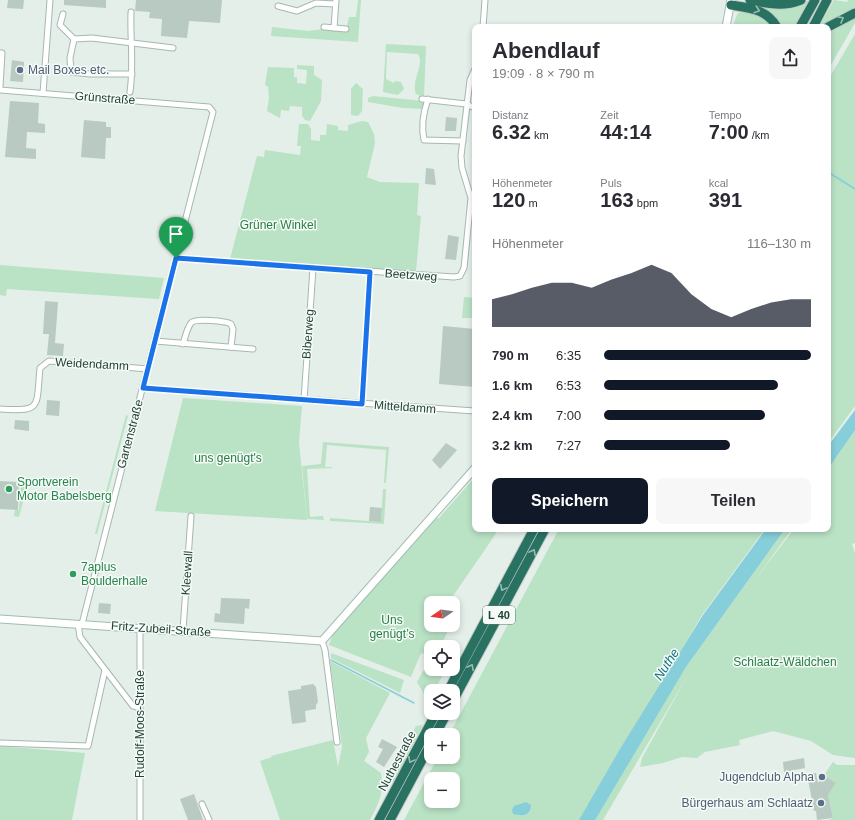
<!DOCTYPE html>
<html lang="de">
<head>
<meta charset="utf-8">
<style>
	:root { --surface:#fff; --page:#f7f7f7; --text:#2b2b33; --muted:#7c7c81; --accent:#111827 }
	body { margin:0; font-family:Arial,sans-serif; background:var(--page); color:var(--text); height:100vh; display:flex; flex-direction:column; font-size:15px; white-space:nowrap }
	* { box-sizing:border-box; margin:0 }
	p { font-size:13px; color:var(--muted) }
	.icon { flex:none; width:22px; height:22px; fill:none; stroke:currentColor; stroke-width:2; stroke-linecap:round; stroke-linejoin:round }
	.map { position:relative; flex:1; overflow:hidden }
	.panel { position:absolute; left:472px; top:24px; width:359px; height:508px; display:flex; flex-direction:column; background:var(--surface); border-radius:8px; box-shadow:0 2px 6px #0003 }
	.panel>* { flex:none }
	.needle { width:26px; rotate:257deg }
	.controls { position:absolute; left:424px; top:596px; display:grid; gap:8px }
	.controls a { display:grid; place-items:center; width:36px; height:36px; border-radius:8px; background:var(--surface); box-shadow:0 2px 6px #0003; font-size:20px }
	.pin { position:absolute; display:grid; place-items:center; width:34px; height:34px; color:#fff; margin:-41px -17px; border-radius:50% 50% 50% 0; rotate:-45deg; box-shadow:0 0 4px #0007 }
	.pin .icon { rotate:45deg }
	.round { display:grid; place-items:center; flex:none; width:42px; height:42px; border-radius:8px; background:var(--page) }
	.headline { display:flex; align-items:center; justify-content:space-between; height:68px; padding:0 20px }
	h1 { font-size:22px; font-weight:700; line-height:30px }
	.metrics { display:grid; grid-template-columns:repeat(3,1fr); gap:6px; height:68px; padding:4px 20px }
	.metrics div { display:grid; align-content:center }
	.metrics b { font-size:20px; font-weight:700 }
	.metrics small { font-size:11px; font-weight:400 }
	.metrics p { font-size:11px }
	.chart { height:112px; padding:8px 20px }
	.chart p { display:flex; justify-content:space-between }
	.chart svg { width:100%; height:72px; margin-top:4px; fill:var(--accent); opacity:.7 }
	.action { display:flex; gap:8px; margin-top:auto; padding:8px 20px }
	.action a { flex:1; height:46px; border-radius:8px; background:var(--accent); color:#fff; font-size:16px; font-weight:700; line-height:46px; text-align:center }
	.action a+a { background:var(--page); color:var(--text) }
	ul { padding:0 20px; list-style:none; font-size:13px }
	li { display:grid; grid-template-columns:64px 48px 1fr; align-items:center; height:30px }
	li i { height:10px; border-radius:5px; background:var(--accent) }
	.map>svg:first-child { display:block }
	.green { fill:#bae2c4; fill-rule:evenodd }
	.water { fill:#86ced9 }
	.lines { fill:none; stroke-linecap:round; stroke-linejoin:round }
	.stream { stroke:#86ced9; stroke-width:1.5 }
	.building { fill:#b8cac2 }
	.street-casing { stroke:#a6b8b1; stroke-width:7 }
	.secondary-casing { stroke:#a1bcb2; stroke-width:9 }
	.highway-casing { stroke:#c1cac8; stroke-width:11 }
	.street { stroke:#fff; stroke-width:5 }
	.secondary { stroke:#fff; stroke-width:7 }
	.highway { stroke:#297262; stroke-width:9 }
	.oneway { stroke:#99bdb4 }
	.route-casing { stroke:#fff; stroke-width:8 }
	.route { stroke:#1a73e8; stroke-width:5 }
	.service-dot { fill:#5c6f8a; stroke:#f5faf7; stroke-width:1.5 }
	.leisure-dot { fill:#2e9e5b; stroke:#f5faf7; stroke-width:1.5 }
	.labels { text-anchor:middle; stroke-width:3; stroke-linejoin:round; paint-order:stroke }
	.shield { fill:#f5faf7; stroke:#617972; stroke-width:1 }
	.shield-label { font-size:11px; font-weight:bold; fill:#214239 }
	.service-label { font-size:12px; fill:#4e5e75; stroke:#f5faf7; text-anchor:end }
	.street-label { font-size:12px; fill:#214239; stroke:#f5faf7 }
	.park-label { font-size:12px; fill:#267e47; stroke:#f5faf7 }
	.leisure-label { font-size:12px; fill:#27864d; stroke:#f5faf7; text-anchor:start }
	.water-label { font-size:13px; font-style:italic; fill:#147485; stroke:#f5faf7 }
</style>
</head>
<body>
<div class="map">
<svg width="855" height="820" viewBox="0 0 855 820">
	<rect width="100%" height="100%" fill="#e4efe9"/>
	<g class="green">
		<path d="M358,0H361L358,42L271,36L272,27L308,31L324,29L346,31L349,17H356Z"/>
		<path d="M809,0L794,27H781L769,12L760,6L778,9L788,8Z"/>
		<path d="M834,0L847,2L848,0H855V9L842,13L819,27Z"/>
		<path d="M745,11L757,12L774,27H732L738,13Z"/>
		<path d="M855,18V23L828,70V33L836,27Z"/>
		<path d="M855,34V406L828,443V80Z"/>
		<path d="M386,44L426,46L424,97L416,94C411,79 425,65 418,54L387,52L386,79L394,83L395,81L401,82L404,89L398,95L383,92Z"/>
		<path d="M297,65L314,66V75L322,80L321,101L310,121L305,120L302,116V107L290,106L289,111L281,110L280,118L267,111L269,98L268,87L265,85L268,67L294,68V77H297V83L306,84L307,70L297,69Z"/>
		<path d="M356,83L363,89L362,111L358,116L351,115V89Z"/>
		<path d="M373,96L424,101L423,109L403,108L368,102V98Z"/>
		<path d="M362,121L368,122L374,134L375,143L367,177L380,182L419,183L417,215L421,216L416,271L408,272L230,259L257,156L264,157L265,150L300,155L301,146H297L299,124H308L311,129V140L320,141V135H326L327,124L338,126V130L348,131V125Z"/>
		<path d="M0,265L164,278L159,299L7,289L6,296L0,295Z"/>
		<path d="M464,297L475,298V318H462Z"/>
		<path d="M183,398L302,406L299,443L307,520L155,511Z"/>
		<path d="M126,415L128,416L97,534H95Z"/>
		<path d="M855,430V543L852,544L855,553V758L833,755L811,741L773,731L739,740L740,745L705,752L697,758L682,757L663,763L640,767L642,758L688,675L603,820H594L686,667L785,529H792L755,580L794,529H828V469Z"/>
		<path d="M323,442L389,447L386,483H384L386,450L327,445L325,467H332V468L307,469L310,517L323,516L324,520L307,519L302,466L321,464Z"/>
		<path d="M475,477V529H499L453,596L455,618L453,622V603H431V625H451L440,647H431V656L421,653L411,677L329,645L333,634L435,518H439Z"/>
		<path d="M21,478L29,479L19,517L14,516L15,510H19Z"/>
		<path d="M383,489H386L384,524L330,521V518L381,522Z"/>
		<path d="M559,529H765L702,615L581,820H404L438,757H453V735H449ZM431,779H453V801H431Z"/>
		<path d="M331,653L404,680L400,693L331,658Z"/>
		<path d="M330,661L390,693L366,738L369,752L364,761L381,773C384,793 379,803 370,820H280L260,761L272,757L271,756L333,740L338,767L342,747Z"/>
		<path d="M431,667V669H446L434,691H431L428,701L417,682L423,671Z"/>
		<path d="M423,725L393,783L391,775L416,726Z"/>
		<path d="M0,746L85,753L72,820H0Z"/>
		<path d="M833,762L837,765H855V820H829L833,818L828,795L836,783L824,775Z"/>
	</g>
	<g class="water">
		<path d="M855,410V430L828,469V446Z"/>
		<path d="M766,529H785L686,667L595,820H579L620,749L703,615Z"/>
		<path d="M526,802L531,805C530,817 522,816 513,814L512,810L514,806Z"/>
	</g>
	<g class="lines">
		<g class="stream">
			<path d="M828,172L855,189"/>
			<path d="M331,660L414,703"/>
		</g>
	</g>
	<g class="building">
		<path d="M8,0H24L23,9L7,8Z"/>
		<path d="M64,0H106V8L64,5Z"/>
		<path d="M136,0H222L220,23L189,21L187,38L161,36L162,19L149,18L150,12L135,11Z"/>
		<path d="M12,60L24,62L23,82L10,81Z"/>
		<path d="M10,101L39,103L38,123L45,124V133L27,132L26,148L36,149V159L5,157Z"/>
		<path d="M446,117L457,118L456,131H445Z"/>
		<path d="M84,120L106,122V127H111V138H106L105,159L81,157Z"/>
		<path d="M426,168L434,169L436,185L425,184Z"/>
		<path d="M448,235L459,237L456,260L445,259Z"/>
		<path d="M45,301L58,302L55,343L64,344L63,356L47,355L49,334H43Z"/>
		<path d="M443,326L475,329V387L439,384Z"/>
		<path d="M47,400L60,401L59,416L46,415Z"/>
		<path d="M15,420L29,421V431L14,429Z"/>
		<path d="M446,443L457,450L440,469L432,460Z"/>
		<path d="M0,481L19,482L18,510L0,509Z"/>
		<path d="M370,507L382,508L381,522L369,521Z"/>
		<path d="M221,598L250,599L249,609L245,608L244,624L214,622L215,613L220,614Z"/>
		<path d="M99,603L111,604L110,614L98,613Z"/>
		<path d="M313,684L316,687L318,702L316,705V709L305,711L306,722L292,724L288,691L301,689V686Z"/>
		<path d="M382,739L397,747L384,767L376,762L383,749L378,747Z"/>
		<path d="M804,758L805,768L784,772L783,762Z"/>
		<path d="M816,773L818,783L824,775L836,783L828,795L833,818L817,820L816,811H814L807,774Z"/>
		<path d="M194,794L203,820H188L180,799Z"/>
	</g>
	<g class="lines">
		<g class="street-casing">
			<g id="street">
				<path d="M278,6L297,11L316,3L335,4"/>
				<path d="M63,14L60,25L74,39L92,38L173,48"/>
				<path d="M324,27L346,29"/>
				<path d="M483,27L485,0"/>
				<path d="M334,28L336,0"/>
				<path d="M74,39L70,58L71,72L90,74H132"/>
				<path d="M0,53H2L0,87"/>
				<path d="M0,90L209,107L213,112L82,624"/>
				<path d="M130,92C134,64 130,40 131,12"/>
				<path d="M43,93L50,0"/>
				<path d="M422,99L466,104L475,108"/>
				<path d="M428,99C423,113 421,126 424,140L463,141"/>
				<path d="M176,258L454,277L460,276L464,268L471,198L462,168L461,156L470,80L475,69"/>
				<path d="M155,341L253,349"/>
				<path d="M183,344C185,338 187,328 191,323C195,318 226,321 231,324L233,329L231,347"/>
				<path d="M143,388L475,411"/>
				<path d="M304,400L313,268"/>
				<path d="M362,404L370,272"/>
				<path d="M0,409C43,412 36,407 40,368L49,361L148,369"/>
				<path d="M78,624L80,637L133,706L139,708"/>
				<path d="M183,630L191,516"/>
				<path d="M322,641L325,650L337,742"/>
				<path d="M0,743L88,746L105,670"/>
				<path d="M202,804L209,820"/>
				<path d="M140,820V628"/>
			</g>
		</g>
		<g class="secondary-casing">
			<g id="secondary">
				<path d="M726,27L731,0"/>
				<path d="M0,619L322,641L475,468"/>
			</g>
		</g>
		<g class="highway-casing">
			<g id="highway">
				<path d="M750,0C768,4 784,7 801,0"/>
				<path d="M731,5C750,8 766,9 777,27"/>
				<path d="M800,27L815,0"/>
				<path d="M813,27L827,0"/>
				<path d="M828,27L855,13"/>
				<path d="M448,691L534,529"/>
				<path d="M453,701L545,529"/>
				<path d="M435,735L447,713"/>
				<path d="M379,820L436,713"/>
				<path d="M390,820L431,743"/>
			</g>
		</g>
		<use href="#street" class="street"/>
		<use href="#secondary" class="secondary"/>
		<use href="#highway" class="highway"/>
	</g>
	<defs><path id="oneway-chevron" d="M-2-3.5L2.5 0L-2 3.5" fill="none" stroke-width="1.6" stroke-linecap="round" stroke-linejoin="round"/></defs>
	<g class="oneway">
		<use href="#oneway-chevron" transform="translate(757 10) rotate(18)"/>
		<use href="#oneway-chevron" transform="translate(841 19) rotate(-29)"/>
		<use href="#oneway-chevron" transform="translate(533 552) rotate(-62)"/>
		<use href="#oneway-chevron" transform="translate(503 588) rotate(118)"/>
		<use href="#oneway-chevron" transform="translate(471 667) rotate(-62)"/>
		<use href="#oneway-chevron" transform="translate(411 760) rotate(118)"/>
	</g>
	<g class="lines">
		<g class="route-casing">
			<path id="route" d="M176,258L370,272L362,404L143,388Z"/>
		</g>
		<use href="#route" class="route"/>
	</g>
	<g class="service-dot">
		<circle cx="20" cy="70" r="4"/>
		<circle cx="822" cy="777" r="4"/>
		<circle cx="821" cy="803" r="4"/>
	</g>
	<g class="leisure-dot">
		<circle cx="9" cy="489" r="4"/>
		<circle cx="73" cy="574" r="4"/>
	</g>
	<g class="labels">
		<rect class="shield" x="483" y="606" width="32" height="18" rx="3"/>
		<g class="shield-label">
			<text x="499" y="619">L 40</text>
		</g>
		<g class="service-label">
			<text x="28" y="74" text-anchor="start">Mail Boxes etc.</text>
			<text x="814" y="781">Jugendclub Alpha</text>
			<text x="813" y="807">Bürgerhaus am Schlaatz</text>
		</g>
		<g class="street-label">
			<text transform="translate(105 98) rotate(4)" y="4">Grünstraße</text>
			<text transform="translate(411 275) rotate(4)" y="4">Beetzweg</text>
			<text transform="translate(308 334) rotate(-86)" y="4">Biberweg</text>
			<text transform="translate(92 364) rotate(3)" y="4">Weidendamm</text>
			<text transform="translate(405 407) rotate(4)" y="4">Mitteldamm</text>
			<text transform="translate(130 434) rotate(-75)" y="4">Gartenstraße</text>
			<text transform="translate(187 573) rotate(-86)" y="4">Kleewall</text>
			<text transform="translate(161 629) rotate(4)" y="4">Fritz-Zubeil-Straße</text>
			<text transform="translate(140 724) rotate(-90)" y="4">Rudolf-Moos-Straße</text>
			<text transform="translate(397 761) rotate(-62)" y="4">Nuthestraße</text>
		</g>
		<g class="park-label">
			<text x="278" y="229">Grüner Winkel</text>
			<text x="228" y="462">uns genügt's</text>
			<text x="392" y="624">Uns<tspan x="392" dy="14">genügt’s</tspan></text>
			<text x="785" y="666">Schlaatz-Wäldchen</text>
		</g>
		<g class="leisure-label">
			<text x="17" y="486">Sportverein<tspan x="17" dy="14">Motor Babelsberg</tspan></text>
			<text x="81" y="571">7aplus<tspan x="81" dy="14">Boulderhalle</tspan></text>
		</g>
		<g class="water-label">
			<text transform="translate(666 664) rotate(-57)" y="5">Nuthe</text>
		</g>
	</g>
</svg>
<div class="controls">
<a><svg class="needle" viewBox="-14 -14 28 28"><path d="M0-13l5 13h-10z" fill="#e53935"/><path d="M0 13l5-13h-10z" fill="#7c7c81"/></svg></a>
<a><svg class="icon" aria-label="locate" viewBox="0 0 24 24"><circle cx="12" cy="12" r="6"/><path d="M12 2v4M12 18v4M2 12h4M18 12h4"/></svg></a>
<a><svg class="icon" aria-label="layers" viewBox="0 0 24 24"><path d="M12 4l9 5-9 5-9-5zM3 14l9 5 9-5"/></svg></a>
<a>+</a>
<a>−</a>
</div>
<div class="pin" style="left:176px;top:258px;background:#1e9e55"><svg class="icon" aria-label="arrive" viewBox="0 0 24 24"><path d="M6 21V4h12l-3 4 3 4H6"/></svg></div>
<section class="panel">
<div class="headline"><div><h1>Abendlauf</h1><p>19:09 · 8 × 790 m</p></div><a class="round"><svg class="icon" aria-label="share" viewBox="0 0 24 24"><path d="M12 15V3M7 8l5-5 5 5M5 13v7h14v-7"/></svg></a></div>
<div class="metrics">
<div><p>Distanz</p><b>6.32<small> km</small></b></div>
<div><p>Zeit</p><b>44:14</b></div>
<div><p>Tempo</p><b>7:00<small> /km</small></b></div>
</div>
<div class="metrics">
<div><p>Höhenmeter</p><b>120<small> m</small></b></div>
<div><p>Puls</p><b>163<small> bpm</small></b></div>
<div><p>kcal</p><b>391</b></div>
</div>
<div class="chart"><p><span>Höhenmeter</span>116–130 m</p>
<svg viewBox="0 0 160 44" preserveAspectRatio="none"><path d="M0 44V27L10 24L20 20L30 17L40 17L50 20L60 15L70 11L80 6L90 11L100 24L110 33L120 38L130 33L140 29L150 27L160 27V44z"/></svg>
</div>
<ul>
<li><b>790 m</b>6:35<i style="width:100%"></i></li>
<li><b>1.6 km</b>6:53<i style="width:84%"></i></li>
<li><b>2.4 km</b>7:00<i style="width:78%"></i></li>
<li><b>3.2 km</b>7:27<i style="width:61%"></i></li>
</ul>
<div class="action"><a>Speichern</a><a>Teilen</a></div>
</section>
</div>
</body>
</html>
